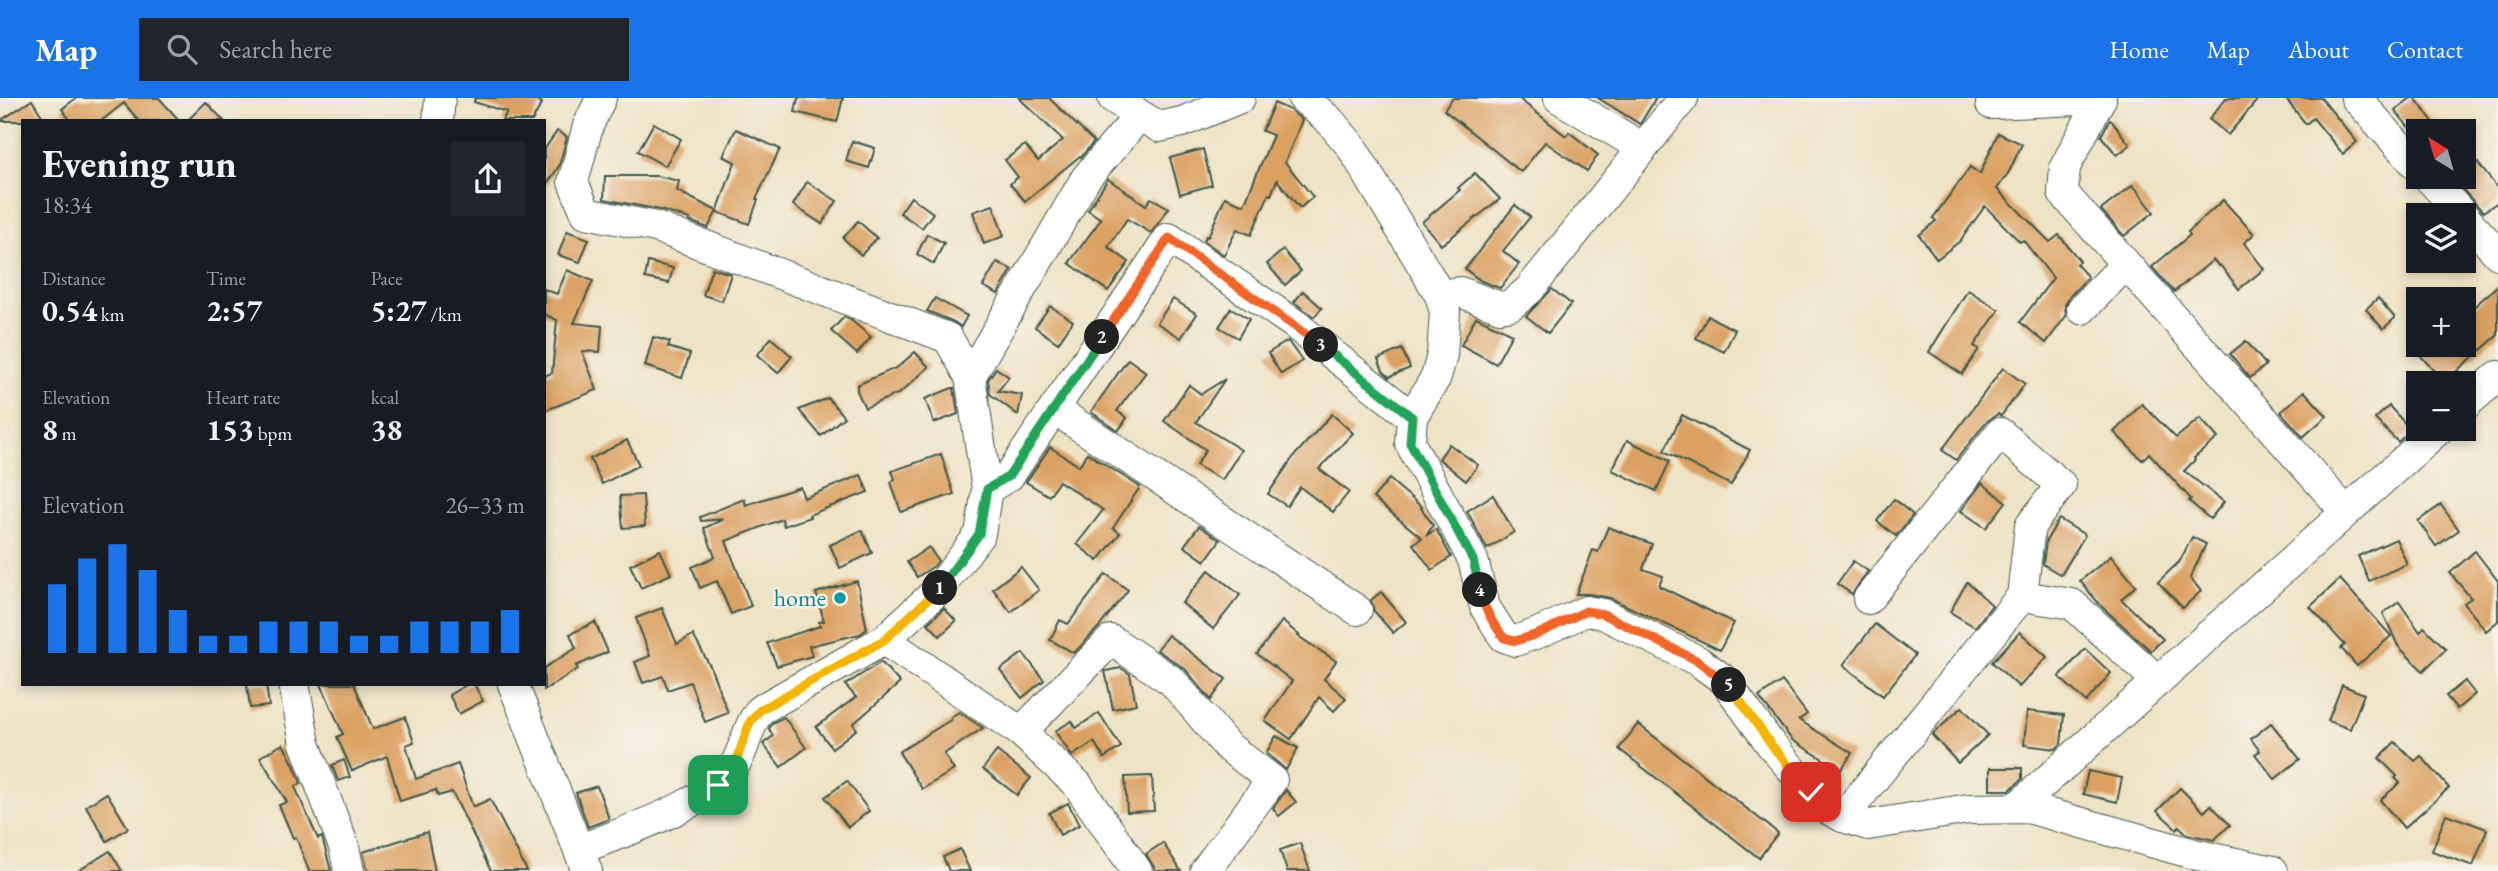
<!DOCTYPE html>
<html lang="en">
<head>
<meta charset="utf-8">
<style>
	:root { --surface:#171b24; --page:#20242c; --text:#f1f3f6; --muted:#9ea1a6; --accent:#1a73e8 }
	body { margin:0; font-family:"EB Garamond",serif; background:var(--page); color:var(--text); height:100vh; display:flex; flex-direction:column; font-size:26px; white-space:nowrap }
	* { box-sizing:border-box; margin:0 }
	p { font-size:23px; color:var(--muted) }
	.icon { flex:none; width:38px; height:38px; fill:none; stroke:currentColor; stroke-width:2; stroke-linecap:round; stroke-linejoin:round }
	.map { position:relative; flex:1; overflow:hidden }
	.details { position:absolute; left:21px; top:21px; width:525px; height:567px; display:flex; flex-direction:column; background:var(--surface); border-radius:0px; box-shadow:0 4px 10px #0003 }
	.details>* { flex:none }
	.needle { width:46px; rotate:323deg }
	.controls { position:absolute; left:2406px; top:21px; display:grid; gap:14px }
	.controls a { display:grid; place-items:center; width:70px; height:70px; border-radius:0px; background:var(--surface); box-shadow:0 4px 10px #0003; font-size:35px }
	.pin { position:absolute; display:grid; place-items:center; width:60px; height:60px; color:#fff; margin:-30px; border-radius:14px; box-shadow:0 4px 10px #0006 }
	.km { position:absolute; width:35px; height:35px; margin:-18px; border-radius:50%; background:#222; color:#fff; font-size:19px; line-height:35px; text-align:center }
	.round { display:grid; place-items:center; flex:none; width:74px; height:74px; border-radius:0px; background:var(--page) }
	.overview { display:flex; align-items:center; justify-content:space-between; height:119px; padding:0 21px }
	h1 { font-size:38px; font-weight:700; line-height:52px }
	.stats { display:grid; grid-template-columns:repeat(3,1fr); gap:10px; height:119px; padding:7px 21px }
	.stats div { display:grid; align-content:center }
	.stats b { font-size:30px; font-weight:700 }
	.stats small { font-size:19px; font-weight:400 }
	.stats p { font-size:19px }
	.chart { height:196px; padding:14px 21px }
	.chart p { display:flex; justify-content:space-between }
	.chart svg { width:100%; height:126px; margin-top:7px; stroke:var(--accent); stroke-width:6 }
	header { display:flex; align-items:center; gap:42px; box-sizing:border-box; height:98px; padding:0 35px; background:var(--accent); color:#fff }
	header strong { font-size:33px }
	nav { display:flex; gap:38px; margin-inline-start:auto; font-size:24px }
	.search { width:490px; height:63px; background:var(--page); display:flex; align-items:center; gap:18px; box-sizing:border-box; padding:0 24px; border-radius:0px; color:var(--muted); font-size:26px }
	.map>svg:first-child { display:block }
	.building { fill:#dba162 }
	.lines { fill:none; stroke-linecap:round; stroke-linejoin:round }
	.minor-casing { stroke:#3e564a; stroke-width:32 }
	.minor { stroke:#fff; stroke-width:30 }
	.split-1-casing { stroke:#fff; stroke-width:14 }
	.split-2-casing { stroke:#fff; stroke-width:14 }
	.split-3-casing { stroke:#fff; stroke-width:14 }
	.split-4-casing { stroke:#fff; stroke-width:14 }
	.split-5-casing { stroke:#fff; stroke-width:14 }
	.split-6-casing { stroke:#fff; stroke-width:14 }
	.split-1 { stroke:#f5b400; stroke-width:9 }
	.split-2 { stroke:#22a559; stroke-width:9 }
	.split-3 { stroke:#f0652b; stroke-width:9 }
	.split-4 { stroke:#22a559; stroke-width:9 }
	.split-5 { stroke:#f0652b; stroke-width:9 }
	.split-6 { stroke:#f5b400; stroke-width:9 }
	.culture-dot { fill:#0f9aa8; stroke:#f7f3e8; stroke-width:2.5 }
	.labels { text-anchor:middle; stroke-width:5; stroke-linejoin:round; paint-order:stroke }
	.culture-label { font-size:24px; fill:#0d838f; stroke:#f7f3e8; text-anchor:end }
</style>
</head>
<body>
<header>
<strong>Map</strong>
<div class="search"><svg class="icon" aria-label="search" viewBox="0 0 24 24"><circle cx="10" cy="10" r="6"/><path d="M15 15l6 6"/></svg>Search here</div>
<nav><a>Home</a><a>Map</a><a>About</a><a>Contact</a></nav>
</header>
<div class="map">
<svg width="2498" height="773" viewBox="0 0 2498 773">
	<rect width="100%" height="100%" fill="#f7f3e8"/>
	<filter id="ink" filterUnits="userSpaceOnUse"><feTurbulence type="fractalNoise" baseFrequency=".0143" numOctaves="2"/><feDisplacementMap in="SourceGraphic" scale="14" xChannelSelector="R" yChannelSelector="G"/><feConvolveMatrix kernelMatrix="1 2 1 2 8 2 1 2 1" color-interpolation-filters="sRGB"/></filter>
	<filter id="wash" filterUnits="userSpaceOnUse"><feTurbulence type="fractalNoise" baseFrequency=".00686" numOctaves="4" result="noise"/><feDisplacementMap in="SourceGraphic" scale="28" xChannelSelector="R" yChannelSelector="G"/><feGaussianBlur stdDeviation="1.57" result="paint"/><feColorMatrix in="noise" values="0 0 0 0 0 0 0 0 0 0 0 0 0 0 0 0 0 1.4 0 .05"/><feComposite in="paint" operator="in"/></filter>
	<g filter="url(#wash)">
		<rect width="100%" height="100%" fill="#efe3c5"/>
		<g id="blocks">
			<g class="building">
				<path d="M76,0H159L180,23H139L124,5L101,23H71L62,11Z"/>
				<path d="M475,0H533L542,5L532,23H502L507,14L474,4Z"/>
				<path d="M798,0H843L837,24L795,14Z"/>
				<path d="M1019,0H1049L1094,44L1081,59L1080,58L1025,103L1010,86L1018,79L1005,62L1025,47L1038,63L1063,42Z"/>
				<path d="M1453,0H1518L1566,38L1569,34L1598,57L1587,73L1545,44L1521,74L1444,12Z"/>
				<path d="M1598,0H1656L1640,26Z"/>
				<path d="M2226,0H2259L2228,37L2209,21Z"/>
				<path d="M2285,0H2321L2357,44L2343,56L2313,20L2306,26Z"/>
				<path d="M2411,0H2415L2440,33H2418V41L2395,12Z"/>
				<path d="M32,2L45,23H0Z"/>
				<path d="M206,4L224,23H187Z"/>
				<path d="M1274,5L1290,12L1302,22L1285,64L1313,99L1300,110L1277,82L1271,97L1269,96L1251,137L1237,131L1224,157L1204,143L1206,138L1208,139L1225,99L1244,107L1273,37L1262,33Z"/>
				<path d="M2110,21L2130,47L2117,57L2101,38Z"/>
				<path d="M654,25L681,41L665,68L638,53Z"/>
				<path d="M736,31L780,51L756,101L758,102L749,126L717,114L735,64L723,58Z"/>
				<path d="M557,33L567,39L559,68L544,91V52Z"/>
				<path d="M1998,35L2022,46L2009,74L1997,91L2050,144L2059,137L2080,163L2076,166L2088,179L2069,199L2065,207L2066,218L2046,245L2020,224L2053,180L2023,142L2020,144L1985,108L1960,143L1937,161L1919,137L1936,123L1933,120L1970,69L1980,76Z"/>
				<path d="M852,43L875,50L869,70L846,63Z"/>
				<path d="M2464,47L2498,91V104L2483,114L2453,81L2464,79Z"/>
				<path d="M1203,51L1212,87L1180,96L1170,60Z"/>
				<path d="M1475,75L1500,101L1441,147L1422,124L1460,92L1458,90Z"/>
				<path d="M605,78H657L679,83L677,93L717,113L708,130L689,123L690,121L660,112L604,101Z"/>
				<path d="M1108,81L1146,107L1151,100L1169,110L1151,135L1127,121L1108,149L1129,164L1108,193L1069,165L1101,121L1088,112Z"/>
				<path d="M807,84L837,103L822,126L793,107Z"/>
				<path d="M2133,87L2154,114L2124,138L2101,112Z"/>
				<path d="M911,99L933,115L922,130L900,115Z"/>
				<path d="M2223,102L2254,136L2244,145L2264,171L2239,191L2220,167L2219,168L2213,162L2174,194L2152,169L2190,137L2188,134Z"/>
				<path d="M993,107L1004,138L984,146L973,114Z"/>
				<path d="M1515,107L1530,119L1503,153L1519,166L1500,190L1481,183L1465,171Z"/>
				<path d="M858,123L877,140L861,157L843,140Z"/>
				<path d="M567,133L589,141L580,164L558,157Z"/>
				<path d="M927,136L944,145L934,166L917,156Z"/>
				<path d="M1283,152L1301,173L1285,187L1267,166Z"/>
				<path d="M648,164L673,170L669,185L645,180Z"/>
				<path d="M997,164L1012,172L998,196L983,188Z"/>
				<path d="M712,170L731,176L722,203L703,197Z"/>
				<path d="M567,172L593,183L574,225L602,228L600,254L582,253L597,292L544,313V278L552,275L557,222L544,216V191L557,196Z"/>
				<path d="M2498,187V237L2444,284L2411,247H2464V218Z"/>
				<path d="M1552,191L1571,206L1548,235L1526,218Z"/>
				<path d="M1968,192L1999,212L1974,248L1979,251L1962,276L1929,254Z"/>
				<path d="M1303,193L1322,210L1314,219L1294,204Z"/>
				<path d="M935,200L967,218L961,229L954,224L927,213Z"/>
				<path d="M2378,200L2395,220L2383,231L2366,211Z"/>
				<path d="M1173,201L1197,216L1181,240L1157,225Z"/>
				<path d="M1050,208L1073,223L1058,245L1035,229Z"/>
				<path d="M1231,210L1249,221L1238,240L1219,229Z"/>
				<path d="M1708,218L1735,232L1724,254L1696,240Z"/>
				<path d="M844,219L851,222L871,239L857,256L831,233Z"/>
				<path d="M1476,219L1512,236L1496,266L1461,247Z"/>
				<path d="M653,239L670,244L668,249L690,256L682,280L645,268Z"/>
				<path d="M771,240L792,258L778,275L757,257Z"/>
				<path d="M1288,243L1302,263L1281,276L1268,255Z"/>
				<path d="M2246,243L2266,267L2250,280L2230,256Z"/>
				<path d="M1402,251L1410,270L1389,279L1383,273L1378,261Z"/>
				<path d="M915,254L929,269L900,295L865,310L857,293V287L898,269Z"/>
				<path d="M1128,261L1146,274L1117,313L1127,320L1118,333L1091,314Z"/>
				<path d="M996,270L1009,279L998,293L1022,297L1018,317L990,296L988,282Z"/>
				<path d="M2003,270L2025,286L2001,318L1998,316L1986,324L1956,362L1942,352Z"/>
				<path d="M1225,281L1196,324L1241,352L1222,382L1196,367L1206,352L1164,323L1189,287L1201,296Z"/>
				<path d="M952,290H954L958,316L934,325L925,301Z"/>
				<path d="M2304,293L2327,318L2303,339L2281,314Z"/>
				<path d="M828,300L844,319L821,338L799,312Z"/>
				<path d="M2142,306L2176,340L2200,320L2218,340L2194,360L2195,362L2184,373L2224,404L2210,421L2189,403L2191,401L2149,355L2142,362L2114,334Z"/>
				<path d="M2389,308L2411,332L2398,344L2375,321Z"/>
				<path d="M1332,316L1353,335L1319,371L1349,394L1333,414L1300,389L1287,408L1268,396L1294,358Z"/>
				<path d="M1682,317L1750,352L1731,387L1664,353Z"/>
				<path d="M627,342L639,367L602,386L590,361Z"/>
				<path d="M1627,342L1670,363L1656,393L1612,372Z"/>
				<path d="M1449,346L1478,367L1466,383L1439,361Z"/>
				<path d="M1050,349L1079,368L1087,355L1140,389L1113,430L1120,435L1098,463L1077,446L1103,412L1059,383L1049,398L1026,384Z"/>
				<path d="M941,356L954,396L901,414L891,384L895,381L892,373Z"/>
				<path d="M861,377L868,394L809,417L810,419L784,428L782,421L726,443L751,508L731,516L717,483L700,490L692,469L715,459L704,430L724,421L701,423L700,419L744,401L746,407L800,389L804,400Z"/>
				<path d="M1389,381L1422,409L1421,410L1433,427L1426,438L1436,431L1451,459L1432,472L1413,446L1422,440L1373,400Z"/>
				<path d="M1982,385L2006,404L1986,430L1961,413Z"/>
				<path d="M643,397L645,428L623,430L620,398Z"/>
				<path d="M1493,397L1514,434L1487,451L1467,413Z"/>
				<path d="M1894,401L1913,417L1896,438L1877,423Z"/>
				<path d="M2441,407L2459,432L2436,448L2418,423Z"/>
				<path d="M2059,421L2085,437L2061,477L2043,466L2046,443Z"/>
				<path d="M1199,428L1220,442L1205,463L1184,448Z"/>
				<path d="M1608,429L1652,446L1643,471L1663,478L1659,488L1734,525L1720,552L1610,500L1589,496H1576L1593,452L1598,454Z"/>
				<path d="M862,432L872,455L840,470L830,447Z"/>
				<path d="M2192,439L2206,446L2190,480L2201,493L2183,510L2158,484L2180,463Z"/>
				<path d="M2396,441L2407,466L2369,483L2358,458Z"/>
				<path d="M929,449L938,463L934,468L917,479L907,464Z"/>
				<path d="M660,452L671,476L641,490L630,467Z"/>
				<path d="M2475,453L2498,483V523L2486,533L2464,505L2471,500L2450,475Z"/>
				<path d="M2111,458L2136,488L2121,501L2163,541L2151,553L2101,508L2080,483Z"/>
				<path d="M1853,463L1868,473L1852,496L1837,486Z"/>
				<path d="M1021,469L1039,492L1011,514L993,491Z"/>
				<path d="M1209,472L1240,497L1213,531L1182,505Z"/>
				<path d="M1106,476L1128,492L1099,529L1074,555L1050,542L1060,522L1068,526Z"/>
				<path d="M2340,481L2391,538L2357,568L2341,550L2345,547L2310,509Z"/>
				<path d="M857,483L867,531L860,536L809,548L812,558L777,568L767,545L820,528L819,524L824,523L816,495Z"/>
				<path d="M1967,484L1992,507L1975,529L1950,514Z"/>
				<path d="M1381,494L1406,524L1393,535L1374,513L1371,502Z"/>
				<path d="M2399,504L2420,534L2424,529L2446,551L2423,573L2398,548L2383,515Z"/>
				<path d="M662,510L677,546L693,537L710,568L728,615L705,624L690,584L668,592L663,578L643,585L635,564L650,558L636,520Z"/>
				<path d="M944,510L956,523L940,538L928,525Z"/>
				<path d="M1282,523L1299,537L1298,538L1336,563L1324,581L1346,600L1334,613L1319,599L1291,641L1265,623L1292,583L1257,556Z"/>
				<path d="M595,524L608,554L576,568L578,571L544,592V570L576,550L570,536Z"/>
				<path d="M1875,526L1915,557L1883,598L1843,567Z"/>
				<path d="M2020,534L2047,559L2019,589L1992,564Z"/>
				<path d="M1168,537L1226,581L1211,602L1185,571L1157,552Z"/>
				<path d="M2085,551L2111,575L2086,604L2059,579Z"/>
				<path d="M1023,555L1044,582L1022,600L1000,572Z"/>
				<path d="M881,564L900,585L853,626L857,631L832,650L816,629L856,599L845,587Z"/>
				<path d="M1121,570L1130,576L1136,606L1113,611L1105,573Z"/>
				<path d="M1782,583L1807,616L1799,622L1852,655L1841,672L1792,642L1759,599Z"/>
				<path d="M2465,583L2475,596L2457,611L2446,598Z"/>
				<path d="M247,586H266L269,608L250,610Z"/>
				<path d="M321,586H354L373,631L405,619L414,644L406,647L416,681L458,666L473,709L490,701L527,773H491L452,694L438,698L436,692L400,703L387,658L352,673L337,639L343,636Z"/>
				<path d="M468,586H474L483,603L459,616L449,597Z"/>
				<path d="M2342,587L2364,596L2350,631L2328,623Z"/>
				<path d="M1962,609L1988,637L1958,665L1932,637Z"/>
				<path d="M2027,613L2064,617L2061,646L2056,651L2024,647Z"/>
				<path d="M959,614L983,630L944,656L954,672L922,691L899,654L952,621L951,619Z"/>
				<path d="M1099,615L1121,649L1104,660L1094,644L1072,658L1055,633L1072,623L1076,630Z"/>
				<path d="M784,619L806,650L781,669L763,646L773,638L769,631L772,625Z"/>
				<path d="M2271,625L2300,661L2275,681L2255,656L2260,653L2251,641Z"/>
				<path d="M1638,626L1778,735L1759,760L1619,651Z"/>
				<path d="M1276,638L1298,650L1286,672L1266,655Z"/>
				<path d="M2395,644L2415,663L2421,658L2449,690L2404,730L2380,702L2400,685L2395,680L2397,678L2379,660Z"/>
				<path d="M283,646L293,665L301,685L295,689L318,741L322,739L331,773H309L296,739L293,740L279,707L287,704L260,659Z"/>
				<path d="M997,653L1031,680L1017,697L983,671Z"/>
				<path d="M344,662L350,679L338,683L332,667Z"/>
				<path d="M1990,670H2022V681L2010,692H1990Z"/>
				<path d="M2088,673L2122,680L2117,704L2083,696Z"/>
				<path d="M1152,678L1154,713L1127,714L1125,679Z"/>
				<path d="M847,683L869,713L848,729L825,699Z"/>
				<path d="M597,688L609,721L588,729L576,695Z"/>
				<path d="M2180,690L2204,714L2211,707L2230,727L2214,742L2187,736L2179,728L2177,731L2157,713Z"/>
				<path d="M1286,692L1296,704L1279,718L1273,710Z"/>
				<path d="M107,695L128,730L107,743L86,708Z"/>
				<path d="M1068,705L1079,727L1060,737L1049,715Z"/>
				<path d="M2446,716L2487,731L2473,768L2432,753Z"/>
				<path d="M427,734L435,773H368L363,754Z"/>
				<path d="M1163,745L1181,773H1156L1146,756Z"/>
				<path d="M1300,745L1310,773H1287L1280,752Z"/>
				<path d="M960,751L970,773H949L943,759Z"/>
				<path d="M110,753L122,773H78Z"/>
			</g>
		</g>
	</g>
	<g filter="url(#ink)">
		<use href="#blocks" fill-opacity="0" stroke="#3e564a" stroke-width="2"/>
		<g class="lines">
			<g class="minor-casing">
				<g id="minor">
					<path d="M601,0L588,28L573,84L586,115L656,129L948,240L970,279L987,391L1009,378L1169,140L1293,225L1412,319"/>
					<path d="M1113,0L1159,29L1182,24L1240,0"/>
					<path d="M1303,0L1330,23L1351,48L1440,197L1445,214L1442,257L1436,279L1412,319L1410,345L1473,462L1485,509L1504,539L1515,543L1538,535L1586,513L1603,516L1698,563L1724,582L1772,648L1811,694L1826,710L1843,719L1868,727L1969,711L2028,710L2198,757L2273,773"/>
					<path d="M1559,0L1643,50"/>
					<path d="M2101,0L2065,69L2063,95L2346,414"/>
					<path d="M2356,0L2418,69"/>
					<path d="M1991,6L2101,1"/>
					<path d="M438,23L440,0"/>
					<path d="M2428,79L2463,117"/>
					<path d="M2464,119L2498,156"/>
					<path d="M1440,197L1460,194L1500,209L1511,207L1529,192L1683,0"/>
					<path d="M2082,211L2125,167"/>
					<path d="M970,279L1086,80L1139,18"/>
					<path d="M2464,308L2498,278"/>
					<path d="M1054,311L1357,512"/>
					<path d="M987,391L980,436L938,492L884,542L1021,634L1077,686L1137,773"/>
					<path d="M2022,498L2072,506L2158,583"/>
					<path d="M294,586L305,646L344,749L349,773"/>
					<path d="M513,586L587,773"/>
					<path d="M1021,634L1111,542L1172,583L1227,648L1272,682L1205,773"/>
					<path d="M2016,710L2439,331"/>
					<path d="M1843,719L2022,498L2030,428L2061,387L2000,335L1868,501"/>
					<path d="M579,752C623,733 704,709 732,671C745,654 746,630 760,612L884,542"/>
				</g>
			</g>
			<use href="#minor" class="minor"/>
		</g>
	</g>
	<g class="lines" filter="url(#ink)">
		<g class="split-1-casing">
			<path id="split-1" d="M718,687L734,669L750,624L760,612L884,542L940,490"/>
		</g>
		<g class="split-2-casing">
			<path id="split-2" d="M940,490L979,436L987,391L1009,378L1102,239"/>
		</g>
		<g class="split-3-casing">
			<path id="split-3" d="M1102,239L1169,140L1321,247"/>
		</g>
		<g class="split-4-casing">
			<path id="split-4" d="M1321,247L1412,319L1410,345L1473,462L1480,492"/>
		</g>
		<g class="split-5-casing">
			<path id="split-5" d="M1480,492L1485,509L1494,526L1504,540L1515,543L1538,536L1586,513L1603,516L1698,563L1729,587"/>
		</g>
		<g class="split-6-casing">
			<path id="split-6" d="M1729,587L1772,648L1811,694"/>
		</g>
		<use href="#split-1" class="split-1"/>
		<use href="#split-2" class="split-2"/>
		<use href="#split-3" class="split-3"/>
		<use href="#split-4" class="split-4"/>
		<use href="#split-5" class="split-5"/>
		<use href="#split-6" class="split-6"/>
	</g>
	<circle class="culture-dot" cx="840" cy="500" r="7"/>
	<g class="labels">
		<g class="culture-label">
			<text x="826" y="508">home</text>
		</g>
	</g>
</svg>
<div class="controls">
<a><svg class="needle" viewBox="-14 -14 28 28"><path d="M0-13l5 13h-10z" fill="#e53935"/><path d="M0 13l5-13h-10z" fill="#9ea1a6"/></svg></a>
<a><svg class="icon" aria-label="layers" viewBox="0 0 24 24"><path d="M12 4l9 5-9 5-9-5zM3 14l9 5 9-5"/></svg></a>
<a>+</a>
<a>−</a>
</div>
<div class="pin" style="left:718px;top:687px;background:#1e9e55"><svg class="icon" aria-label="arrive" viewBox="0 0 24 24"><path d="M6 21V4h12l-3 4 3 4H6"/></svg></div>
<div class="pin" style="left:1811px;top:694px;background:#d93025"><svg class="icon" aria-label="check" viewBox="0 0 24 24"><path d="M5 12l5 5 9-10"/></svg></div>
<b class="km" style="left:940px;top:490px">1</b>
<b class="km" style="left:1102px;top:239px">2</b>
<b class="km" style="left:1321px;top:247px">3</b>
<b class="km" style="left:1480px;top:492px">4</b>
<b class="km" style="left:1729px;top:587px">5</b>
<section class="details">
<div class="overview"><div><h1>Evening run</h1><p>18:34</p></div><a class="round"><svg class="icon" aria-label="share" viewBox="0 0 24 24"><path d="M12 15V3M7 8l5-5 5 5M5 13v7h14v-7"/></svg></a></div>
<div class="stats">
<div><p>Distance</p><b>0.54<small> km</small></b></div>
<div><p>Time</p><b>2:57</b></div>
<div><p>Pace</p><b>5:27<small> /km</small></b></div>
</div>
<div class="stats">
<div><p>Elevation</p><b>8<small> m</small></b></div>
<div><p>Heart rate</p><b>153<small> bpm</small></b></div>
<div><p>kcal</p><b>38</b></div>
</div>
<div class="chart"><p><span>Elevation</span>26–33 m</p>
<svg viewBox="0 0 160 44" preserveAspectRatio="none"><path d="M5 44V20M15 44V11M25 44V6M35 44V15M45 44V29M55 44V38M65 44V38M75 44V33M85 44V33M95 44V33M105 44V38M115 44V38M125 44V33M135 44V33M145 44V33M155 44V29"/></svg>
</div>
</section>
</div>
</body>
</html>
